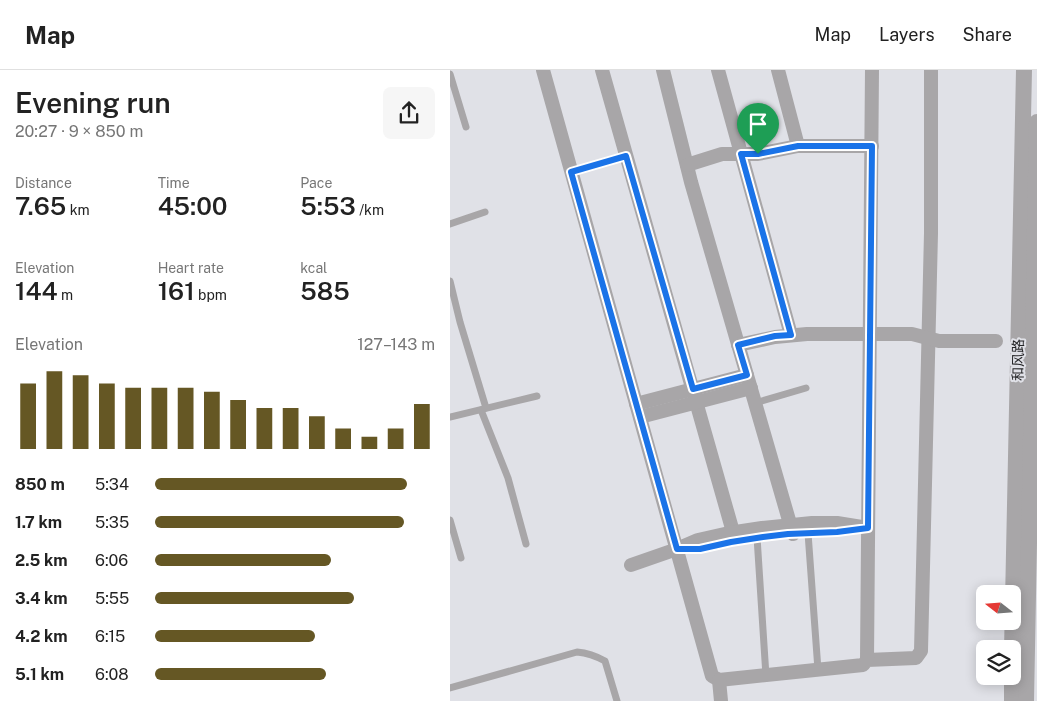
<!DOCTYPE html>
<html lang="en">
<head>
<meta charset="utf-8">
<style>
	:root { --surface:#fff; --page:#f6f6f6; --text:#222; --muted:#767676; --line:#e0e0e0; --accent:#655724 }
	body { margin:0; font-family:"Public Sans","Noto Sans SC",sans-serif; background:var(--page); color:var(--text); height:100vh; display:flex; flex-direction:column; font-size:19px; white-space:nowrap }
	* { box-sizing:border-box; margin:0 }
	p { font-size:16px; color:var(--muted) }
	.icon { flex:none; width:28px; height:28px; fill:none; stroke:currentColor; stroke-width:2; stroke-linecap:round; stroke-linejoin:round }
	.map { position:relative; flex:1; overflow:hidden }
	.panel { display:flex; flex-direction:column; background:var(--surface); width:450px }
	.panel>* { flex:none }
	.needle { width:32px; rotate:287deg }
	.controls { position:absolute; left:526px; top:515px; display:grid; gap:10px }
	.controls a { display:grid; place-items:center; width:45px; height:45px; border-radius:8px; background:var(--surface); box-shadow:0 2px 12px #0003; font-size:25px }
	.pin { position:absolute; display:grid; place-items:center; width:42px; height:42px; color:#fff; margin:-51px -21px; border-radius:50% 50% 50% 0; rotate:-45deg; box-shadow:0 0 5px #0007 }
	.pin .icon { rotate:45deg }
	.round { display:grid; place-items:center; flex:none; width:52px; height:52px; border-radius:8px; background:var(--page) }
	.overview { display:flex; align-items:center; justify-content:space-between; height:85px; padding:0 15px }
	h1 { font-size:28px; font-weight:600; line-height:38px }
	.figures { display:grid; grid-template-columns:repeat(3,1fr); gap:8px; height:85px; padding:5px 15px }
	.figures div { display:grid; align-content:center }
	.figures b { font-size:25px; font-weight:600 }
	.figures small { font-size:14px; font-weight:400 }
	.figures p { font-size:14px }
	.chart { height:140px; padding:10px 15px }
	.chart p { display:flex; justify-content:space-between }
	.chart svg { width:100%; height:90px; margin-top:5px; stroke:var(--accent); stroke-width:6 }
	ul { padding:0 15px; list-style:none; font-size:16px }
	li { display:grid; grid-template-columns:80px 60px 1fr; align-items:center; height:38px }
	li i { height:12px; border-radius:6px; background:var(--accent) }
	header { display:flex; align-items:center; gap:30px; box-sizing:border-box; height:70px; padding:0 25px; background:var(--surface); border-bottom:1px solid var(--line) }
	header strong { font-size:24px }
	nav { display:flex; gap:28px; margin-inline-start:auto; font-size:18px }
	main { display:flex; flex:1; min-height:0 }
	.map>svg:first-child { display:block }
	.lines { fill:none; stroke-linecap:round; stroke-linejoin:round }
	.service { stroke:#a8a6a8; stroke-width:7 }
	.minor { stroke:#a8a6a8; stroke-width:14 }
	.tertiary { stroke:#a8a6a8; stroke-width:16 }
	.route-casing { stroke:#fff; stroke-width:10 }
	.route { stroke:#1a73e8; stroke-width:6 }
	.labels { text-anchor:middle; stroke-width:4; stroke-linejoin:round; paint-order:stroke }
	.street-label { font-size:14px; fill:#242527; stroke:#e0e1e7 }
</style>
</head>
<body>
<header>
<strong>Map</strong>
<nav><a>Map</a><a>Layers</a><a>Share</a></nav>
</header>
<main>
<section class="panel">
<div class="overview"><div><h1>Evening run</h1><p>20:27 · 9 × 850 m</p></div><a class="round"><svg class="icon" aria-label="share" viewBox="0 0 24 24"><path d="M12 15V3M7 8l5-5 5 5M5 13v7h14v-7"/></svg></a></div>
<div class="figures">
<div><p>Distance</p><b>7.65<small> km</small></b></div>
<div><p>Time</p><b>45:00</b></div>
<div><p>Pace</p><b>5:53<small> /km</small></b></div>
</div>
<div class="figures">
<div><p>Elevation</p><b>144<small> m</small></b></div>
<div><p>Heart rate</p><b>161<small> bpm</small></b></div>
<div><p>kcal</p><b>585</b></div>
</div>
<div class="chart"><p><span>Elevation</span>127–143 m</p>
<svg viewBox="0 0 160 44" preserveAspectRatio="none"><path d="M5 44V12M15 44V6M25 44V8M35 44V12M45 44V14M55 44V14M65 44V14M75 44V16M85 44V20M95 44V24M105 44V24M115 44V28M125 44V34M135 44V38M145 44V34M155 44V22"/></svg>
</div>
<ul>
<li><b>850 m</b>5:34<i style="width:90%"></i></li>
<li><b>1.7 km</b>5:35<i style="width:89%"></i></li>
<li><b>2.5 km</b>6:06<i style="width:63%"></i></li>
<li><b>3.4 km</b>5:55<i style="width:71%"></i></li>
<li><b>4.2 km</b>6:15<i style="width:57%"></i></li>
<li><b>5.1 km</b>6:08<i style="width:61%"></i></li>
</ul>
</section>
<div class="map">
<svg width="587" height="631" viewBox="0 0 587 631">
	<rect width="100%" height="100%" fill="#e0e1e7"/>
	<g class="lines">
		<g class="service">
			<path d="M0,4L16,57"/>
			<path d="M121,102L176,86"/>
			<path d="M0,154L35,142"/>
			<path d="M0,211L10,252L36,338"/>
			<path d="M305,333L356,318"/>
			<path d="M31,340L58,408L76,474"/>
			<path d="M0,347L87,326"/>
			<path d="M0,450L11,488"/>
			<path d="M358,463L368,600"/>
			<path d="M307,467L316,606"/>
			<path d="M0,618L127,582C138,583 146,586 155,591L167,631"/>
		</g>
		<g class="minor">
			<path d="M93,0L262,606L269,610L413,595L417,590L466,588L471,581L481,163V0"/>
			<path d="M152,0L283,462"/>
			<path d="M213,0L241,112L343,464"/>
			<path d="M268,0L341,265"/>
			<path d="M328,0L348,76"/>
			<path d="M237,95L272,84H308L348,76H422"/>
			<path d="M288,275L325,267L357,264H462L489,271H546"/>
			<path d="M186,334L297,305"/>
			<path d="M190,347L301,318"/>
			<path d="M181,495L227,479L248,470L279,463L312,458L362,453H387L418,458"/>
			<path d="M417,590L422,0"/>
			<path d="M269,610L271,631"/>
		</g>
		<g class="tertiary">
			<path d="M562,580L574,0"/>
			<path d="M562,631V606"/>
			<path d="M576,631L587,52"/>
		</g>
	</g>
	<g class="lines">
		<g class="route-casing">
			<path id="route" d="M348,76H422L418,458L387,462L338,464L313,467L281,472L250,479H227L121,102L176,86L243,319L297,305L288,275L325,266L341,265L291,84H308Z"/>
		</g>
		<use href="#route" class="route"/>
	</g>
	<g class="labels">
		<g class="street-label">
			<text transform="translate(568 290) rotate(-89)" y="5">和风路</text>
		</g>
	</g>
</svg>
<div class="controls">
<a><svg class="needle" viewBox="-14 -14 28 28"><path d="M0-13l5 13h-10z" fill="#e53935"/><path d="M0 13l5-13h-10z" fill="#767676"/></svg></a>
<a><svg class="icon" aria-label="layers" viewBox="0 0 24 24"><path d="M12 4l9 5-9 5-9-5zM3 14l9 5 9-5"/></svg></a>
</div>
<div class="pin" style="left:308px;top:84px;background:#1e9e55"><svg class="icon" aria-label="arrive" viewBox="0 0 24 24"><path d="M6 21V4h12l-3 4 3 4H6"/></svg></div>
</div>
</main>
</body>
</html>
